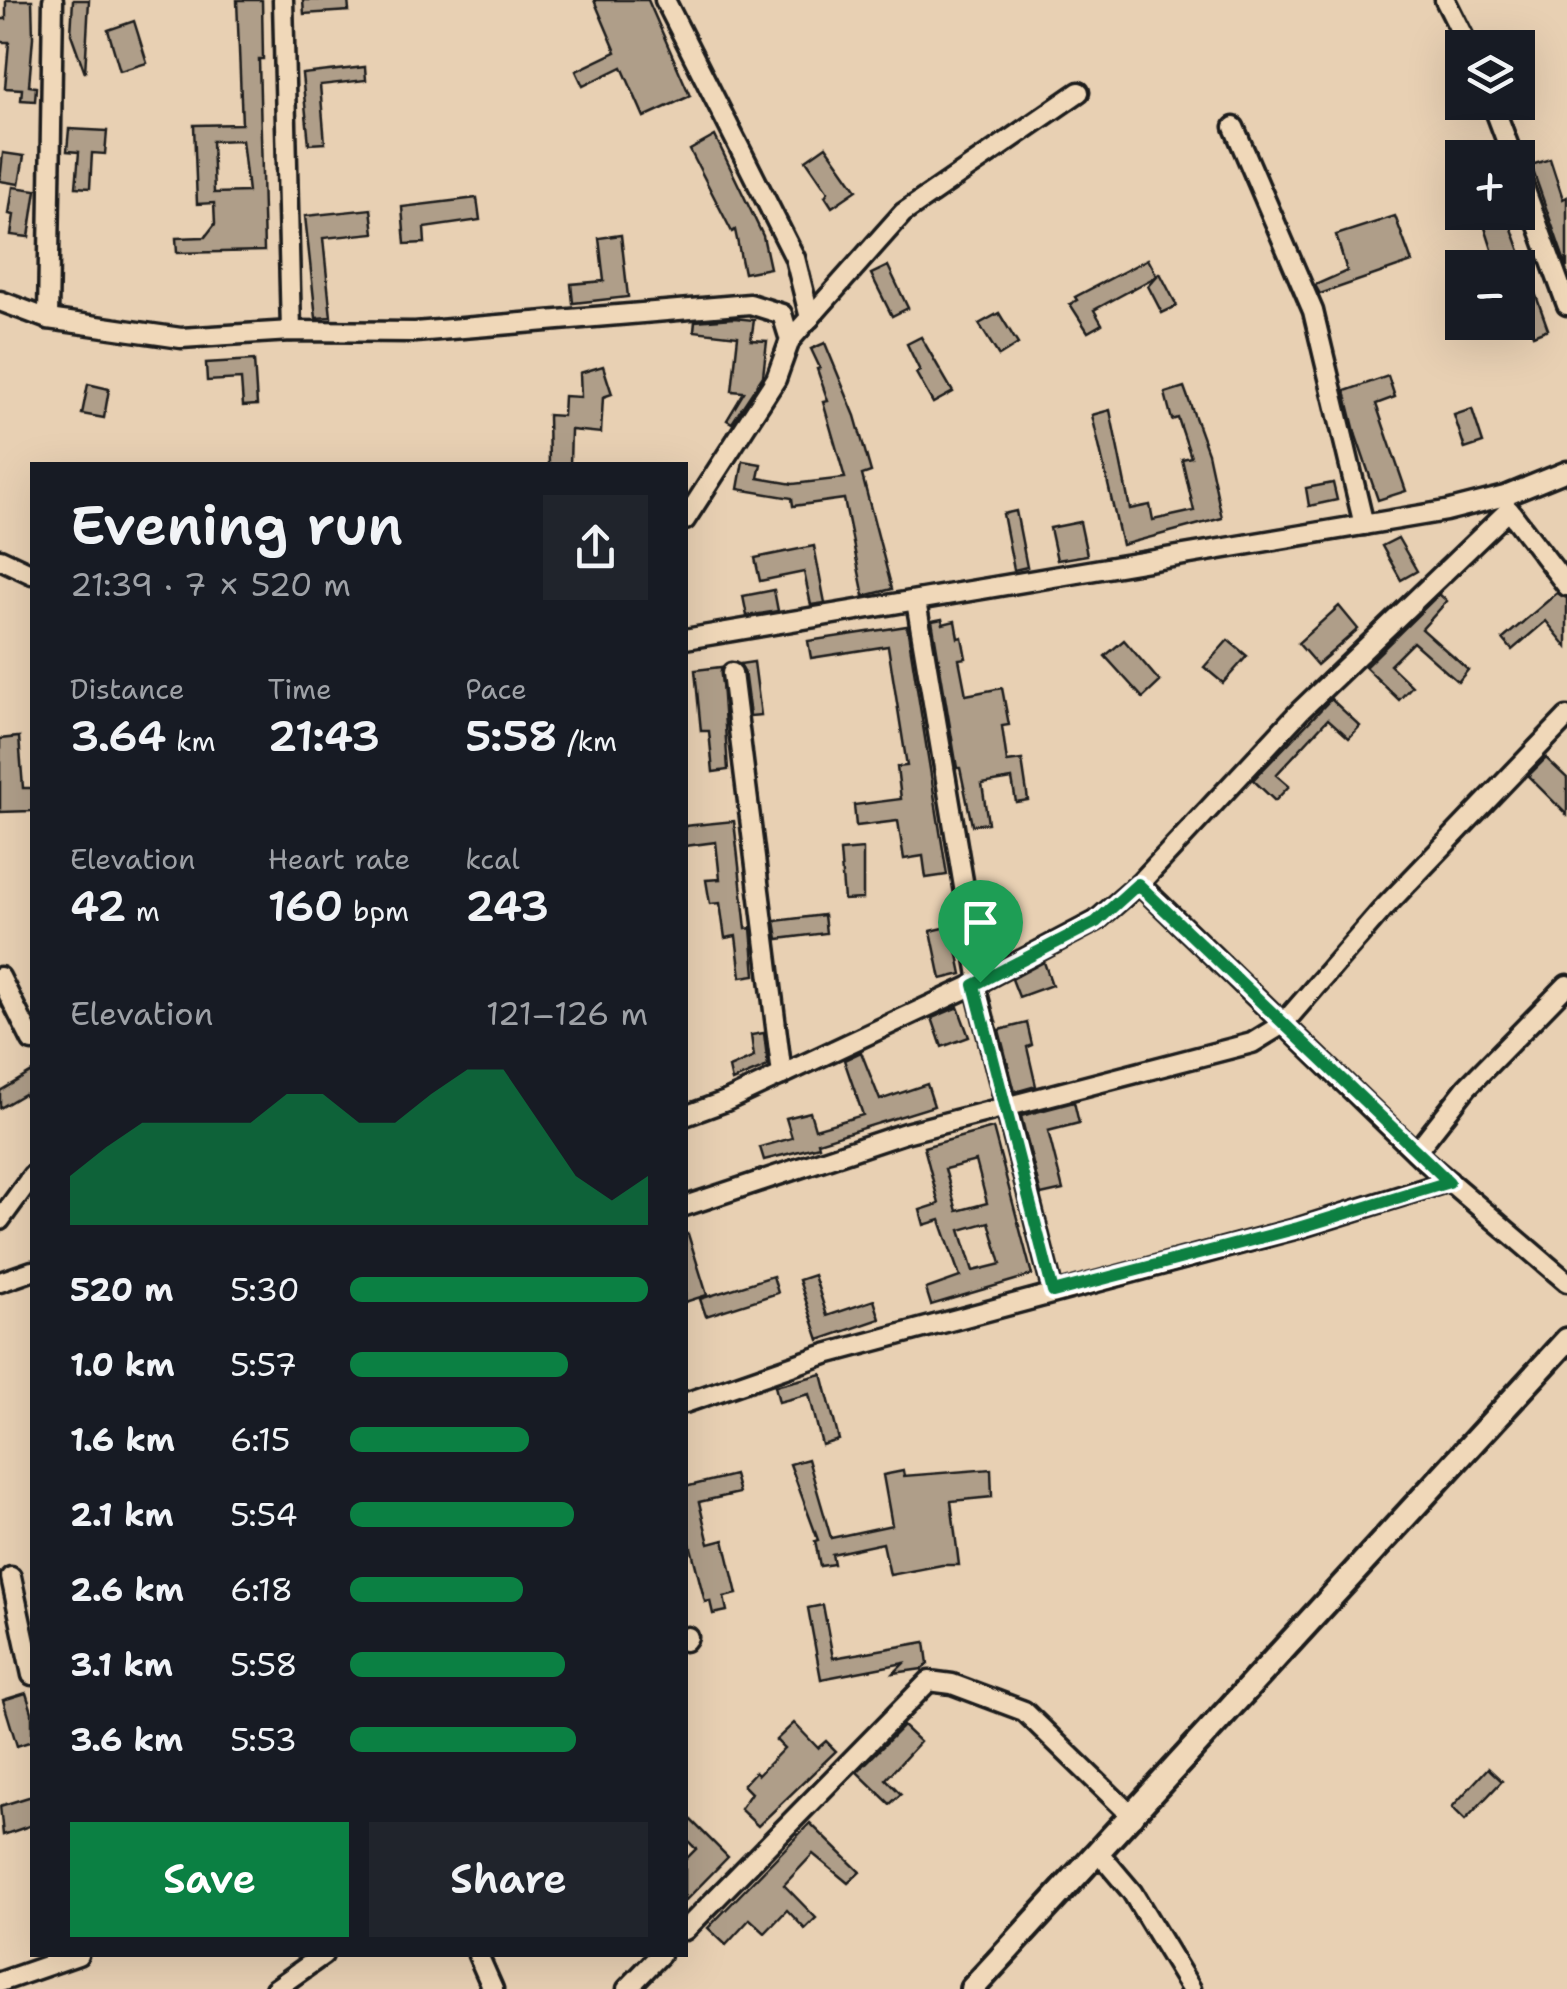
<!DOCTYPE html>
<html lang="en">
<head>
<meta charset="utf-8">
<style>
	:root { --surface:#171b24; --page:#20242c; --text:#f1f3f6; --muted:#9ea1a6; --accent:#0b8043 }
	body { margin:0; font-family:"Shantell Sans",sans-serif; background:var(--page); color:var(--text); height:100vh; display:flex; flex-direction:column; font-size:38px; white-space:nowrap }
	* { box-sizing:border-box; margin:0 }
	p { font-size:32px; color:var(--muted) }
	.icon { flex:none; width:55px; height:55px; fill:none; stroke:currentColor; stroke-width:2; stroke-linecap:round; stroke-linejoin:round }
	.map { position:relative; flex:1; overflow:hidden }
	.panel { position:absolute; left:30px; top:462px; width:658px; height:1495px; display:flex; flex-direction:column; background:var(--surface); border-radius:0px; box-shadow:0 10px 40px #0002 }
	.panel>* { flex:none }
	.fabs { position:absolute; left:1445px; top:30px; display:grid; gap:20px }
	.fabs a { display:grid; place-items:center; width:90px; height:90px; border-radius:0px; background:var(--surface); box-shadow:0 10px 40px #0002; font-size:50px }
	.pin { position:absolute; display:grid; place-items:center; width:85px; height:85px; color:#fff; margin:-102px -42px; border-radius:50% 50% 50% 0; rotate:-45deg; box-shadow:0 0 10px #0007 }
	.pin .icon { rotate:45deg }
	.round { display:grid; place-items:center; flex:none; width:105px; height:105px; border-radius:0px; background:var(--page) }
	.head { display:flex; align-items:center; justify-content:space-between; height:170px; padding:0 40px }
	h1 { font-size:55px; font-weight:600; line-height:75px }
	.figures { display:grid; grid-template-columns:repeat(3,1fr); gap:15px; height:170px; padding:10px 40px }
	.figures div { display:grid; align-content:center }
	.figures b { font-size:42px; font-weight:600 }
	.figures small { font-size:28px; font-weight:400 }
	.figures p { font-size:28px }
	.chart { height:280px; padding:20px 40px }
	.chart p { display:flex; justify-content:space-between }
	.chart svg { width:100%; height:180px; margin-top:10px; fill:var(--accent); opacity:.7 }
	.cta { display:flex; gap:20px; margin-top:auto; padding:20px 40px }
	.cta a { flex:1; height:115px; border-radius:0px; background:var(--accent); color:#fff; font-size:40px; font-weight:600; line-height:115px; text-align:center }
	.cta a+a { background:var(--page); color:var(--text) }
	ul { padding:0 40px; list-style:none; font-size:32px }
	li { display:grid; grid-template-columns:160px 120px 1fr; align-items:center; height:75px }
	li i { height:25px; border-radius:12px; background:var(--accent) }
	.map>svg:first-child { display:block }
	.building { fill:#af9e89; stroke:#1c1c1c; stroke-width:2.5; fill-rule:evenodd }
	.lines { fill:none; stroke-linecap:round; stroke-linejoin:round }
	.minor-casing { stroke:#1c1c1c; stroke-width:25 }
	.secondary-casing { stroke:#1c1c1c; stroke-width:30 }
	.minor { stroke:#f0d8b9; stroke-width:18 }
	.secondary { stroke:#f0d8b9; stroke-width:22 }
	.route-casing { stroke:#fff; stroke-width:20 }
	.route { stroke:#0b8043; stroke-width:12 }
</style>
</head>
<body>
<div class="map">
<svg width="1567" height="1989" viewBox="0 0 1567 1989">
	<rect width="100%" height="100%" fill="#e8d0b3"/>
	<filter id="ink" filterUnits="userSpaceOnUse"><feTurbulence type="fractalNoise" baseFrequency=".01" numOctaves="2"/><feDisplacementMap in="SourceGraphic" scale="20" xChannelSelector="R" yChannelSelector="G"/><feConvolveMatrix kernelMatrix="1 2 1 2 8 2 1 2 1" color-interpolation-filters="sRGB"/></filter>
	<g filter="url(#ink)">
		<g class="building">
			<path d="M6,0H32L33,37L29,86L36,87L35,101L21,100L22,89L5,88L9,42H0V19H6Z"/>
			<path d="M73,0H89L85,73L71,34Z"/>
			<path d="M237,0H262L263,59H259L264,251L177,253L176,238L205,237L215,224L214,203L197,204L194,125L242,124ZM242,140L248,192L214,193L212,141Z"/>
			<path d="M303,0H348L349,11L304,14Z"/>
			<path d="M594,0H648L690,96L644,117L622,67L583,86L576,71L616,52Z"/>
			<path d="M134,21L147,63L120,71L108,30Z"/>
			<path d="M365,67L366,80L320,85L325,143L309,144L302,74Z"/>
			<path d="M69,129L107,131L105,154L92,153L90,188L76,187L79,152L67,151Z"/>
			<path d="M715,136L763,236L770,268L744,273L735,230L732,232L690,150Z"/>
			<path d="M826,146L857,190L832,207L825,196L828,192L806,160Z"/>
			<path d="M3,153L24,156L19,184L0,181Z"/>
			<path d="M1550,159L1563,199L1567,197V268L1531,165Z"/>
			<path d="M13,187L36,190L29,237L11,235L14,215L9,214Z"/>
			<path d="M477,198L480,220L424,228L425,243L405,244L402,207Z"/>
			<path d="M371,209L374,233L323,238L331,317L316,318L305,216Z"/>
			<path d="M1480,212H1506L1548,329L1533,335L1518,294V268H1498Z"/>
			<path d="M1395,216L1412,262L1320,294L1315,285L1347,271L1336,235Z"/>
			<path d="M621,235L628,297L573,303L571,284L604,281L599,238Z"/>
			<path d="M1148,259L1157,276L1160,273L1177,306L1162,313L1148,286L1157,276L1094,310L1102,324L1088,332L1070,304L1077,300L1075,297Z"/>
			<path d="M888,266L908,308L892,316L871,274Z"/>
			<path d="M999,313L1018,344L999,356L979,324Z"/>
			<path d="M734,318L754,320L751,340L767,341L763,376L732,423L727,420L744,392L732,391L738,336L694,331L695,321Z"/>
			<path d="M921,337L953,392L933,403L916,373L920,371L907,344Z"/>
			<path d="M825,343L855,416L871,472L862,475L892,589L864,596L844,499L793,506L792,498L738,489L743,461L761,464L758,478L793,484L845,478L823,402L828,401L817,369L820,368L811,349Z"/>
			<path d="M254,360L257,405L243,406L241,379L207,381L206,363Z"/>
			<path d="M603,366L612,394L603,397L601,433L571,430L570,465H549L548,415L563,416L564,396L581,397L580,373Z"/>
			<path d="M1388,376L1395,397L1376,404L1406,491L1378,500L1356,436L1345,391Z"/>
			<path d="M88,384L109,389L104,418L82,414Z"/>
			<path d="M1184,387L1208,453L1222,518L1122,545L1092,415L1110,410L1130,509L1150,505L1153,520L1194,511L1182,459L1191,457L1178,418L1172,420L1165,393Z"/>
			<path d="M1472,409L1483,443L1465,449L1454,415Z"/>
			<path d="M1333,483L1337,500L1309,506L1306,488Z"/>
			<path d="M1016,511L1027,567L1014,570L1003,514Z"/>
			<path d="M1080,522L1087,555L1057,560L1050,528Z"/>
			<path d="M1398,538L1417,571L1401,580L1382,546Z"/>
			<path d="M814,546L825,603L811,605L804,572L760,581L755,558Z"/>
			<path d="M774,590L778,611L747,616L743,596Z"/>
			<path d="M1557,593L1567,598V647L1546,621L1512,650L1503,639Z"/>
			<path d="M1439,594L1447,601L1422,629L1468,670L1458,682L1413,642L1390,665L1412,686L1399,700L1365,667Z"/>
			<path d="M1339,606L1358,629L1317,665L1298,643Z"/>
			<path d="M942,619L943,624L955,621L958,638L962,637L966,658L959,659L966,695L1002,688L1009,725L1002,726L1007,762L1022,760L1028,800L1016,802L1012,779L982,784L988,823L972,825L960,768H957L932,621Z"/>
			<path d="M907,626L947,875L926,878L923,856L904,859L898,821L856,826L854,805L901,799L897,767L907,766L888,646L811,658L808,641Z"/>
			<path d="M1124,640L1160,682L1143,698L1105,656Z"/>
			<path d="M1228,640L1247,656L1223,683L1204,667Z"/>
			<path d="M754,662L761,715L750,716L744,671L740,664Z"/>
			<path d="M721,667L728,770L713,772L709,731H701L695,670Z"/>
			<path d="M1331,699L1360,726L1349,738L1328,719L1276,775L1289,786L1275,801L1253,780Z"/>
			<path d="M19,737L23,788H32V811L0,812V739Z"/>
			<path d="M1546,758L1567,778V815L1528,776Z"/>
			<path d="M734,821L746,929L751,928L755,975L741,977L736,936L725,938L720,903L710,904L706,880L720,879L716,842L685,846V826Z"/>
			<path d="M863,849V899L844,900L840,851Z"/>
			<path d="M824,915L826,933L778,939L775,921Z"/>
			<path d="M952,926L962,974L941,979L931,931Z"/>
			<path d="M1044,962L1052,985L1019,997L1012,979Z"/>
			<path d="M958,1007L969,1037L942,1047L932,1018Z"/>
			<path d="M1027,1023L1032,1045L1027,1047L1036,1086L1015,1092L999,1030Z"/>
			<path d="M764,1033L768,1066L732,1081L729,1068L754,1057L751,1035Z"/>
			<path d="M861,1052L880,1100L927,1084L934,1106L818,1142L819,1146L764,1160L760,1147L792,1138L786,1118L810,1112L815,1129L863,1115L844,1060Z"/>
			<path d="M32,1072V1109L24,1094L0,1108V1091Z"/>
			<path d="M1074,1102L1079,1123L1048,1131L1063,1190L1041,1195L1021,1116Z"/>
			<path d="M993,1128L1032,1275L931,1305L926,1289L960,1277L940,1220L924,1225L920,1210L939,1204L924,1147ZM976,1161L987,1203L957,1211L945,1169ZM989,1222L1001,1264L973,1271L960,1230Z"/>
			<path d="M685,1234H688L707,1295L685,1302Z"/>
			<path d="M814,1275L827,1316L874,1300L880,1319L819,1340L799,1280Z"/>
			<path d="M773,1276L778,1293L706,1316L700,1299Z"/>
			<path d="M822,1374L839,1440L822,1445L809,1394L779,1402L775,1386Z"/>
			<path d="M808,1459L831,1538L892,1525L883,1475L903,1471L904,1476L991,1469L992,1497L951,1501L959,1565H942L890,1575L883,1543L832,1554L834,1564L820,1566L815,1541L818,1540L790,1464Z"/>
			<path d="M734,1475L739,1493L699,1502L709,1544L724,1540L737,1594L724,1597L727,1611L713,1614L710,1601L705,1602L685,1524V1487Z"/>
			<path d="M823,1605L833,1658L925,1642L928,1664L922,1669L894,1673L904,1663L821,1679L808,1608Z"/>
			<path d="M26,1693L32,1712V1741L17,1746L3,1700Z"/>
			<path d="M794,1723L818,1748L826,1741L836,1751L758,1826L740,1809L751,1793L743,1785L755,1772L758,1775L784,1748L776,1740Z"/>
			<path d="M903,1726L920,1742L886,1779L901,1794L890,1804L857,1772Z"/>
			<path d="M1488,1768L1502,1781L1465,1820L1452,1807Z"/>
			<path d="M32,1796V1825L3,1835L0,1806Z"/>
			<path d="M685,1814L728,1857L685,1901V1860L696,1849L685,1838Z"/>
			<path d="M810,1823L860,1872L848,1883L813,1854L784,1885L816,1918L805,1929L787,1910L765,1933L750,1919L726,1945L708,1928Z"/>
		</g>
		<g class="lines">
			<g class="minor-casing">
				<g id="minor">
					<path d="M283,0L291,331"/>
					<path d="M665,0L795,258L810,318"/>
					<path d="M1445,0L1469,48"/>
					<path d="M1492,102L1513,158"/>
					<path d="M1234,127L1313,311L1364,525"/>
					<path d="M1518,171L1567,305"/>
					<path d="M0,301L48,319L181,338L291,331L415,332L750,304L782,314L790,340"/>
					<path d="M48,319L53,0"/>
					<path d="M685,520L776,379L790,340L903,213L1079,92"/>
					<path d="M0,559L32,574"/>
					<path d="M1567,586L1509,510L1300,711L1139,884L1423,1159L1567,1282"/>
					<path d="M916,601L980,982"/>
					<path d="M685,639L1446,511L1505,496L1567,471"/>
					<path d="M732,673L782,1075"/>
					<path d="M0,977L32,1041"/>
					<path d="M975,985L1053,1292"/>
					<path d="M685,1116L726,1101L980,982L1096,921L1139,884"/>
					<path d="M1416,1152L1467,1087L1567,985"/>
					<path d="M685,1206L905,1133L1252,1043L1283,1024L1382,910L1567,717"/>
					<path d="M0,1220L32,1176"/>
					<path d="M0,1282L32,1271"/>
					<path d="M685,1403L826,1354L1299,1228L1449,1181"/>
					<path d="M11,1577L32,1675"/>
					<path d="M685,1641L688,1637"/>
					<path d="M1099,1853L1132,1892L1191,1989"/>
					<path d="M685,1930L929,1681L952,1684L1024,1711L1133,1817"/>
					<path d="M478,1955L493,1989"/>
					<path d="M0,1982L78,1955"/>
					<path d="M275,1989L323,1955"/>
					<path d="M627,1989L660,1955"/>
				</g>
			</g>
			<g class="secondary-casing">
				<path id="secondary" d="M972,1989L1567,1340"/>
			</g>
			<use href="#minor" class="minor"/>
			<use href="#secondary" class="secondary"/>
		</g>
	</g>
	<g class="lines" filter="url(#ink)">
		<g class="route-casing">
			<path id="route" d="M1138,884L1449,1182L1298,1228L1053,1292L974,985L1096,922Z"/>
		</g>
		<use href="#route" class="route"/>
	</g>
</svg>
<div class="fabs">
<a><svg class="icon" aria-label="layers" viewBox="0 0 24 24"><path d="M12 4l9 5-9 5-9-5zM3 14l9 5 9-5"/></svg></a>
<a>+</a>
<a>−</a>
</div>
<div class="pin" style="left:980px;top:982px;background:#1e9e55"><svg class="icon" aria-label="arrive" viewBox="0 0 24 24"><path d="M6 21V4h12l-3 4 3 4H6"/></svg></div>
<section class="panel">
<div class="head"><div><h1>Evening run</h1><p>21:39 · 7 × 520 m</p></div><a class="round"><svg class="icon" aria-label="share" viewBox="0 0 24 24"><path d="M12 15V3M7 8l5-5 5 5M5 13v7h14v-7"/></svg></a></div>
<div class="figures">
<div><p>Distance</p><b>3.64<small> km</small></b></div>
<div><p>Time</p><b>21:43</b></div>
<div><p>Pace</p><b>5:58<small> /km</small></b></div>
</div>
<div class="figures">
<div><p>Elevation</p><b>42<small> m</small></b></div>
<div><p>Heart rate</p><b>160<small> bpm</small></b></div>
<div><p>kcal</p><b>243</b></div>
</div>
<div class="chart"><p><span>Elevation</span>121–126 m</p>
<svg viewBox="0 0 160 44" preserveAspectRatio="none"><path d="M0 44V32L10 25L20 19L30 19L40 19L50 19L60 12L70 12L80 19L90 19L100 12L110 6L120 6L130 19L140 32L150 38L160 32V44z"/></svg>
</div>
<ul>
<li><b>520 m</b>5:30<i style="width:100%"></i></li>
<li><b>1.0 km</b>5:57<i style="width:73%"></i></li>
<li><b>1.6 km</b>6:15<i style="width:60%"></i></li>
<li><b>2.1 km</b>5:54<i style="width:75%"></i></li>
<li><b>2.6 km</b>6:18<i style="width:58%"></i></li>
<li><b>3.1 km</b>5:58<i style="width:72%"></i></li>
<li><b>3.6 km</b>5:53<i style="width:76%"></i></li>
</ul>
<div class="cta"><a>Save</a><a>Share</a></div>
</section>
</div>
</body>
</html>
